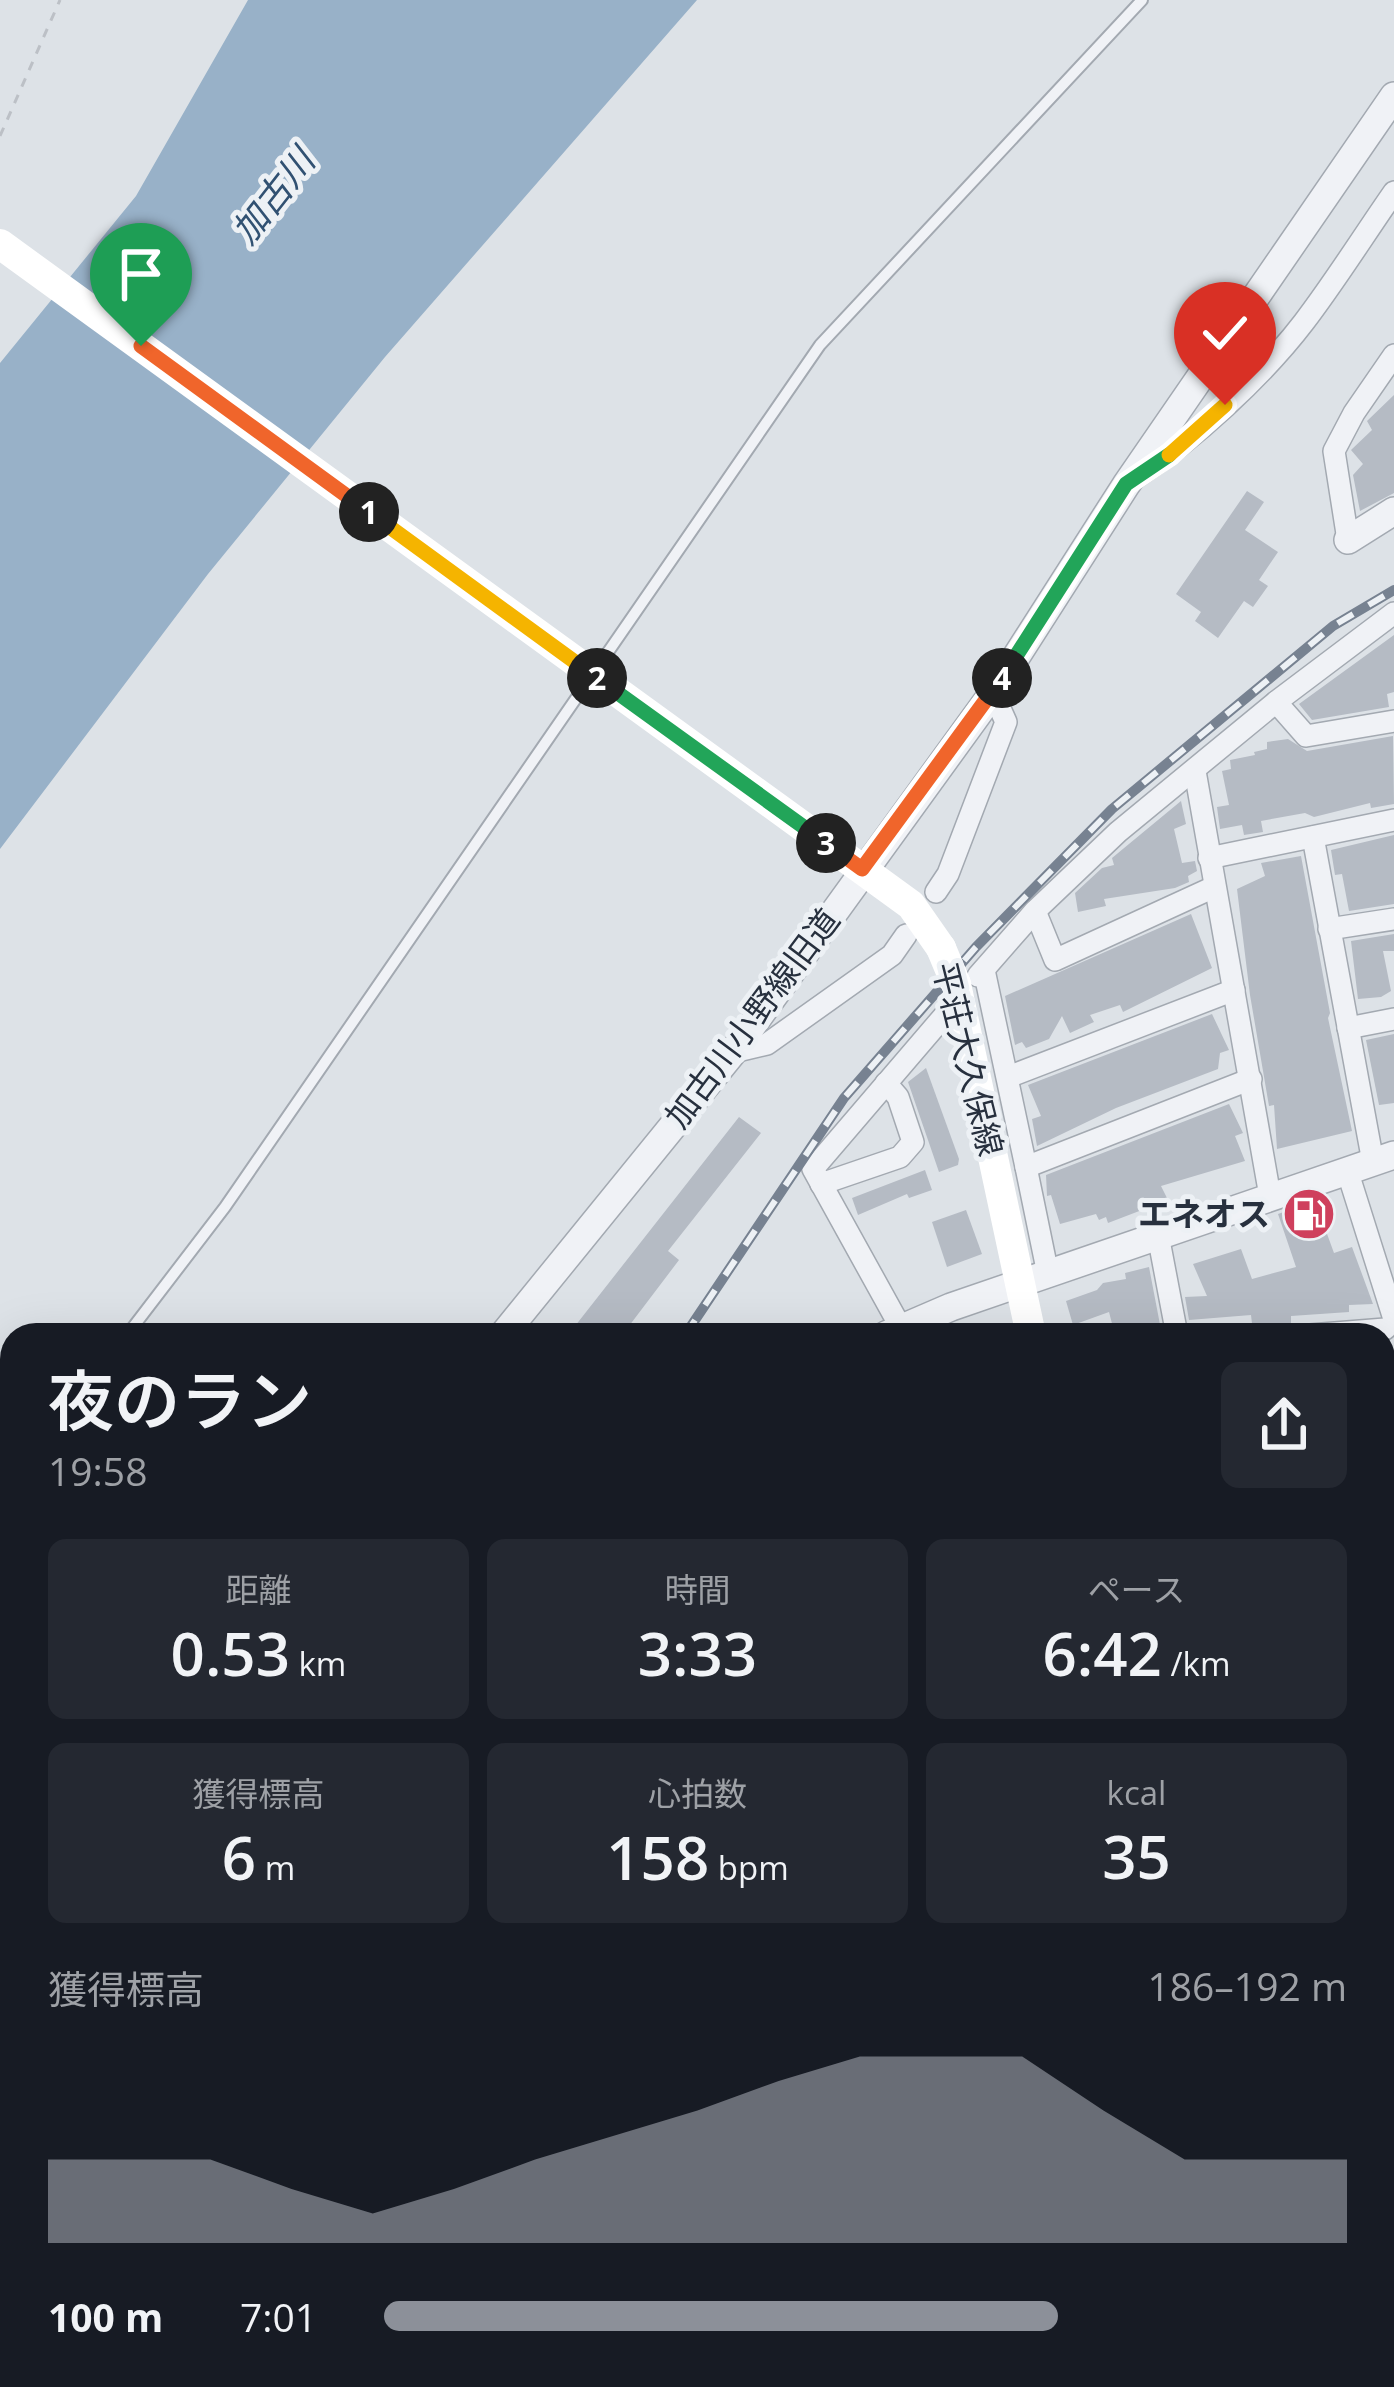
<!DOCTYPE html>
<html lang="ja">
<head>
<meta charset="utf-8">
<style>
	:root { --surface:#171b24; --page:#242831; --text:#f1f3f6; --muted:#9ea1a6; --accent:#8c9099 }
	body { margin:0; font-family:"Open Sans","Noto Sans JP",sans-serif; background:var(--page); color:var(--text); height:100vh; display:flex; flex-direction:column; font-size:45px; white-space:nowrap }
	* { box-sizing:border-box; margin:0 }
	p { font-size:39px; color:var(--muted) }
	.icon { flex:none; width:66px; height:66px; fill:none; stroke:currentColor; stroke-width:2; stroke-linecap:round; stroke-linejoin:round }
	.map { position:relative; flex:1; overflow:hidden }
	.side { position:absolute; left:0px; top:1323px; width:1395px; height:1065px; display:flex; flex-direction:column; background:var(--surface); border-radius:36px 36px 0 0; box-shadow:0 12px 48px #0002 }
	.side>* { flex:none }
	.pin { position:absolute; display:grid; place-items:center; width:102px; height:102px; color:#fff; margin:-123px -51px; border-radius:50% 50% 50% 0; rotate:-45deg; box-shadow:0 0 12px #0007 }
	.pin .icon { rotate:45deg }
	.km { position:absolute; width:60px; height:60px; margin:-30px; border-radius:50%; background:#222; color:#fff; font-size:33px; line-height:60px; text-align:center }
	.round { display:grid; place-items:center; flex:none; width:126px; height:126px; border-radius:18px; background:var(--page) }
	.headline { display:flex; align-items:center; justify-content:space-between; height:204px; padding:0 48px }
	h1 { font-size:66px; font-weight:600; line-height:90px }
	.metrics { display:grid; grid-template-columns:repeat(3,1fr); gap:18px; height:204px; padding:12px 48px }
	.metrics div { display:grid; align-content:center; border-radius:18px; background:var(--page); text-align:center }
	.metrics b { font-size:60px; font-weight:600 }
	.metrics small { font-size:33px; font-weight:400 }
	.metrics p { font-size:33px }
	.chart { height:336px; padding:24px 48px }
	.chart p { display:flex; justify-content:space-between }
	.chart svg { width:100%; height:216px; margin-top:12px; fill:var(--accent); opacity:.7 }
	ul { padding:0 48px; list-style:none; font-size:39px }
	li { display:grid; grid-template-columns:192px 144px 1fr; align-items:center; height:90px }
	li i { height:30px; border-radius:15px; background:var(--accent) }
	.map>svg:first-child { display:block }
	.green { fill:#c4d1be }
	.water { fill:#98b1c8 }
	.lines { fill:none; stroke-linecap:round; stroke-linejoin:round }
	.stream { stroke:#98b1c8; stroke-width:6 }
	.river { stroke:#98b1c8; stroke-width:33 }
	.building { fill:#b5bbc4 }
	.service-casing { stroke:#a3a9b1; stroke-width:14 }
	.minor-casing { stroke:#a3a9b1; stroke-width:24 }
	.tertiary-casing { stroke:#a3a9b1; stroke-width:30 }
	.path { stroke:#bcc0c6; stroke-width:3; stroke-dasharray:9 9; stroke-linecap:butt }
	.service { stroke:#f0f2f6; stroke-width:10 }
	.minor { stroke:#f0f2f6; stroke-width:21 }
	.tertiary { stroke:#f0f2f6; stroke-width:27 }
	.secondary { stroke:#fff; stroke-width:30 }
	.rail-casing { stroke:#778291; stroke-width:10 }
	.rail { stroke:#edf1f5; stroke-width:6; stroke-dasharray:18; stroke-linecap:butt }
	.secondary-bridge { stroke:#fff; stroke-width:30 }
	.split-1-casing { stroke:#fff; stroke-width:24 }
	.split-2-casing { stroke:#fff; stroke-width:24 }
	.split-3-casing { stroke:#fff; stroke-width:24 }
	.split-4-casing { stroke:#fff; stroke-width:24 }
	.split-5-casing { stroke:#fff; stroke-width:24 }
	.split-6-casing { stroke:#fff; stroke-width:24 }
	.split-1 { stroke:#f0652b; stroke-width:15 }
	.split-2 { stroke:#f5b400; stroke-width:15 }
	.split-3 { stroke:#22a559; stroke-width:15 }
	.split-4 { stroke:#f0652b; stroke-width:15 }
	.split-5 { stroke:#22a559; stroke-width:15 }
	.split-6 { stroke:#f5b400; stroke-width:15 }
	.labels { text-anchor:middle; stroke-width:10; stroke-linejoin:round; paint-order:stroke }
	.street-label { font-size:33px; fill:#27303e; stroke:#edf1f5 }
	.poi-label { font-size:33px; font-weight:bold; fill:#27303e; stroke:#edf1f5; text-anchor:end }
	.water-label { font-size:36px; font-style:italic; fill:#315172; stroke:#edf1f5 }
</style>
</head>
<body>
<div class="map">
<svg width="1394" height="2387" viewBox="0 0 1394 2387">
	<rect width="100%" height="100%" fill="#dde2e7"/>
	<path class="green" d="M178,2376H349L342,2387H171Z"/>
	<path class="water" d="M248,0H697L385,357L208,574L0,849V363L136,196Z"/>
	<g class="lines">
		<g class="stream">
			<path d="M1383,1846L1394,1837"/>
			<path d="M1389,2188L1394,2192"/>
		</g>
		<g class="river">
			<path d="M0,2001L12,1992"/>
			<path d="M1383,2104L1394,2114"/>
			<path d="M1383,2176L1389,2188L1394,2184"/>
			<path d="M3,2387L22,2376"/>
		</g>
	</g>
	<g class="building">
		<path d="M1394,395V493L1360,511L1353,475L1363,464L1351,450L1372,430L1367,421Z"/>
		<path d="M1247,491L1264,502L1245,530L1278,552L1259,580L1268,586L1253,607L1244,601L1218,638L1195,621L1201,612L1176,594Z"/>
		<path d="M1394,635V692L1387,694L1389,707L1312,720L1299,704Z"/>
		<path d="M1393,736L1394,804L1371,808L1370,803L1314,817L1305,813L1261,821L1263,832L1244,835L1242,825L1220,829L1217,807L1229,805L1222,771L1231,769L1230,760L1255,755L1254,752L1267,749V742L1288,739L1307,751Z"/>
		<path d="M1181,801L1186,824L1174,829L1182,863L1195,861L1197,871L1188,876L1189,882L1175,888L1104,899L1106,906L1078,912L1075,893L1102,868L1114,865L1112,858Z"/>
		<path d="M1394,835V904L1349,911L1342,874L1335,875L1331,850Z"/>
		<path d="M1301,856L1330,1013L1328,1018L1352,1131L1277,1149L1274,1105L1269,1106L1250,995L1237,889L1265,876L1261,863Z"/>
		<path d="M1191,914L1212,968L1123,1012L1120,1005L1090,1015L1094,1022L1070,1033L1062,1016L1049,1039L1026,1048L1022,1042L1015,1045L1005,996Z"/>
		<path d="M1394,934V951H1383L1391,991L1381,997L1358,999L1351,941Z"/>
		<path d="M1212,1014L1229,1050L1220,1053L1218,1069L1116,1108L1037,1146L1032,1119L1041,1116L1028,1085Z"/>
		<path d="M1394,1034V1103L1379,1105L1366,1040Z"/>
		<path d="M926,1068L959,1159L958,1165L939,1172L908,1082Z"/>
		<path d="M1229,1104L1243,1133L1235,1136L1245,1161L1161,1186L1168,1200L1108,1223L1106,1217L1099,1220L1096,1214L1060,1224L1051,1195L1047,1196L1046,1175Z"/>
		<path d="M739,1117L761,1133L668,1251L679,1260L629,1326L640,1335H568Z"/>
		<path d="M925,1170L932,1190L909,1198L907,1194L858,1215L852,1198Z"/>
		<path d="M1315,1201L1334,1253L1352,1247L1373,1304L1349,1305V1312L1291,1316V1323L1272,1324L1273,1330L1253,1332L1251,1315L1189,1320L1185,1297L1207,1296L1193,1264L1241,1249L1252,1279L1296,1267L1278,1214Z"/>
		<path d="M966,1210L982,1254L947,1267L932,1222Z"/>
		<path d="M1149,1267L1162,1335H1115L1109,1312L1073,1325L1066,1301L1097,1290L1103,1283L1126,1279L1125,1273Z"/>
	</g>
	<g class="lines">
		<g class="service-casing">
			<g id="service">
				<path d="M127,1335L225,1207L820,345L1142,0"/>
				<path d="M0,1499L12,1484"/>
			</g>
		</g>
		<g class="minor-casing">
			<g id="minor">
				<path d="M1135,478C1193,440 1262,377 1304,322C1336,280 1364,235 1394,192"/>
				<path d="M1348,540L1334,451L1354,413L1394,355"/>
				<path d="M1276,702L1306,736L1394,721"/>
				<path d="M1195,771L1270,1196"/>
				<path d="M1313,837L1373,1162"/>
				<path d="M1209,858L1394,820"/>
				<path d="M936,892L948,874L1006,722L993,693"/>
				<path d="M1035,911L1055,960L1214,887"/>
				<path d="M1329,929L1394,919"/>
				<path d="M984,970L1026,1167L1251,1079"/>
				<path d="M978,976L1035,911L1118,832L1276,702L1394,613"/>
				<path d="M1348,1028L1394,1019"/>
				<path d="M733,1052L767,1044L892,955L906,935"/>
				<path d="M1008,1077L1234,990"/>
				<path d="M1026,1167L1048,1274"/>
				<path d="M1347,1170L1394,1319"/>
				<path d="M821,1184L900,1157L913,1142L898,1097L886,1083"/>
				<path d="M1158,1235L1177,1335"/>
				<path d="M901,1328L813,1169L944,1016"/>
				<path d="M1310,1335L1385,1329"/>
				<path d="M1383,1498L1394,1495"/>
				<path d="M1383,1615L1394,1611"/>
				<path d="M1383,2077L1394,2067"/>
				<path d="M0,2093L12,2084"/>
				<path d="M691,2376L697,2387"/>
				<path d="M923,2376L940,2387"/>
				<path d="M860,2387L870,2376"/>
				<path d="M1322,2387L1325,2376"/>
			</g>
		</g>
		<g class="tertiary-casing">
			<g id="tertiary">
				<path d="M1348,540L1394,511"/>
				<path d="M503,1335L733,1052L993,693L1126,485L1394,96"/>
				<path d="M886,1335L951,1307L1394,1155"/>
				<path d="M0,1869L12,1860"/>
			</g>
		</g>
		<g class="path">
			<path d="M0,136L60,0"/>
			<path d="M1383,1360L1394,1353"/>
			<path d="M1383,1691L1394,1704"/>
			<path d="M1383,1802L1394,1792"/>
			<path d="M0,2379L12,2372"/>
		</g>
		<use href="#service" class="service"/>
		<use href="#minor" class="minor"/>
		<use href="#tertiary" class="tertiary"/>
		<g class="secondary">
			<path d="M845,857L911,905L941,948"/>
			<path d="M956,984L1031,1335"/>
			<path d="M1383,1971L1394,1983"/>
		</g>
		<g class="rail-casing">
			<g id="rail">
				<path d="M685,1335L844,1098L976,947L1112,809L1333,626L1394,590"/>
				<path d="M0,2070L12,2061"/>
			</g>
		</g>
		<use href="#rail" class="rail"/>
		<g class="secondary-bridge">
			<path d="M0,244L845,857"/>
			<path d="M941,948L956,984"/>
		</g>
	</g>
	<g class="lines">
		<g class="split-1-casing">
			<path id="split-1" d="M141,346L369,512"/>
		</g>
		<g class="split-2-casing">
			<path id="split-2" d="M369,512L597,678"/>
		</g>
		<g class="split-3-casing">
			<path id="split-3" d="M597,678L826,843"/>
		</g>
		<g class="split-4-casing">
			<path id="split-4" d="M826,843L862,869L1002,678"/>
		</g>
		<g class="split-5-casing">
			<path id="split-5" d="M1002,678L1126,484L1169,455"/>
		</g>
		<g class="split-6-casing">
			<path id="split-6" d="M1169,455L1225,405"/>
		</g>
		<use href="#split-1" class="split-1"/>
		<use href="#split-2" class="split-2"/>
		<use href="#split-3" class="split-3"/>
		<use href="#split-4" class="split-4"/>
		<use href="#split-5" class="split-5"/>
		<use href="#split-6" class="split-6"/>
	</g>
	<defs>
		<g id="fuel-disc" transform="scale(2.7)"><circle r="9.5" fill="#cf405d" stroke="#edf1f5"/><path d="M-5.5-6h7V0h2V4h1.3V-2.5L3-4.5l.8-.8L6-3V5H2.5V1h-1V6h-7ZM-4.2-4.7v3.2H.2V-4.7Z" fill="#fff"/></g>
	</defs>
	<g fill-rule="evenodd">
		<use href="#fuel-disc" x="1309" y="1214"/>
	</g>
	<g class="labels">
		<g class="street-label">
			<text transform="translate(752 1018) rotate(-53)" y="12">加古川小野線旧道</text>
			<text transform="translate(968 1059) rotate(76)" y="12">平荘大久保線</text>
		</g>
		<g class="poi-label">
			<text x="1270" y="1226">エネオス</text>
		</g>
		<g class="water-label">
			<text transform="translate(273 196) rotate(-52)" y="13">加古川</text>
		</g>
	</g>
</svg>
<div class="pin" style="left:141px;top:346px;background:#1e9e55"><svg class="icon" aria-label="arrive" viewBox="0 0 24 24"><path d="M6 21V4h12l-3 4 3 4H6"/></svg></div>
<div class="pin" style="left:1225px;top:405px;background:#d93025"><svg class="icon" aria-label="check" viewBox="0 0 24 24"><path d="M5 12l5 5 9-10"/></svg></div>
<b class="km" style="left:369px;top:512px">1</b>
<b class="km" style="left:597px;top:678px">2</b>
<b class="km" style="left:826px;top:843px">3</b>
<b class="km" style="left:1002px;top:678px">4</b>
<section class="side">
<div class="headline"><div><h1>夜のラン</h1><p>19:58</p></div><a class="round"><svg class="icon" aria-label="share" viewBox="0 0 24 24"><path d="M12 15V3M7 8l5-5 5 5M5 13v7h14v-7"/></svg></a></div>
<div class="metrics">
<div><p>距離</p><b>0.53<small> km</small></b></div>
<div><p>時間</p><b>3:33</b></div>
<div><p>ペース</p><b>6:42<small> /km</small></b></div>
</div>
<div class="metrics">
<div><p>獲得標高</p><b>6<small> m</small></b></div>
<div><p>心拍数</p><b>158<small> bpm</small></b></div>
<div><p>kcal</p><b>35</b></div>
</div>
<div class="chart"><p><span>獲得標高</span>186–192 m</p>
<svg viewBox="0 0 160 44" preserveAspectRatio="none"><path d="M0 44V27L10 27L20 27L30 33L40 38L50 33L60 27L70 22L80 17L90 11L100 6L110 6L120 6L130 17L140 27L150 27L160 27V44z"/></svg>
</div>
<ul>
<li><b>100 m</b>7:01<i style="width:70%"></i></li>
</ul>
</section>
</div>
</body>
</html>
